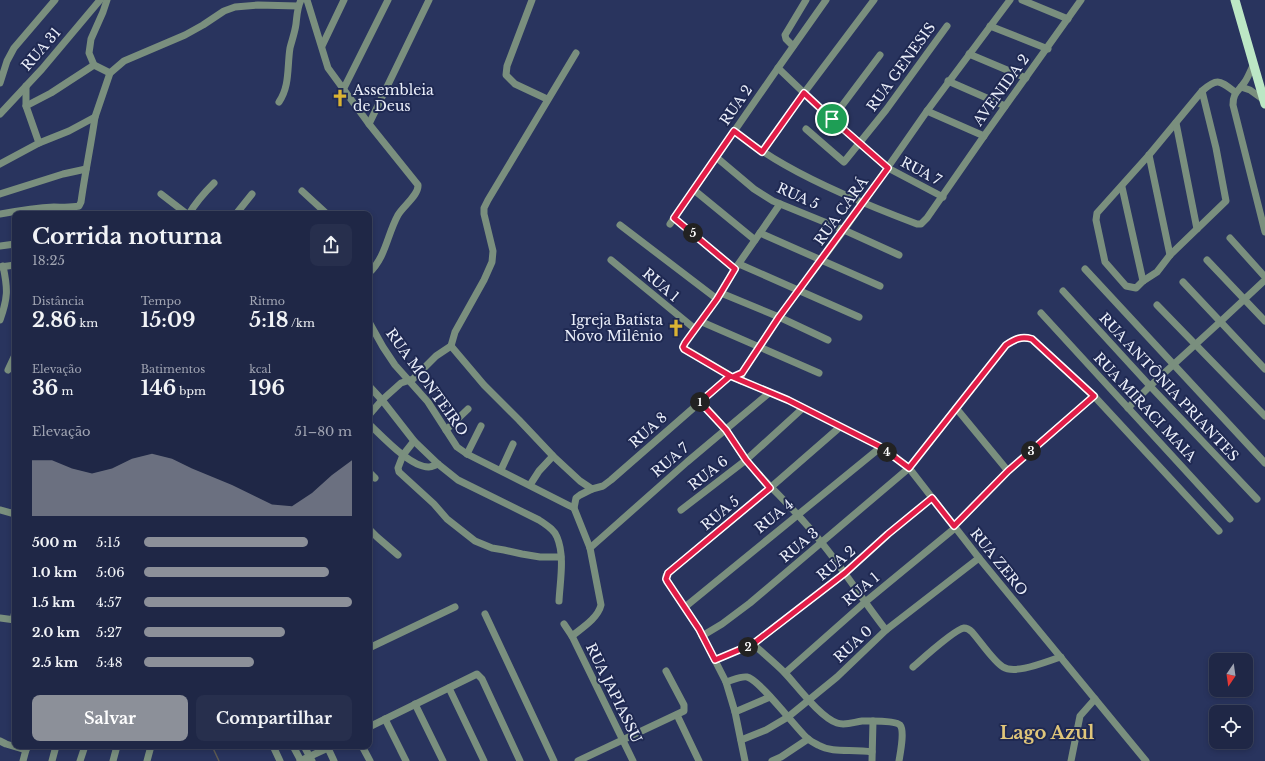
<!DOCTYPE html>
<html lang="pt">
<head>
<meta charset="utf-8">
<style>
	:root { --surface:#1f2746; --page:#272f4d; --text:#f1f3f6; --muted:#a1a5b3; --line:#3c445f; --accent:#8c9099 }
	body { margin:0; font-family:"Libre Baskerville",serif; background:var(--page); color:var(--text); height:100vh; display:flex; flex-direction:column; font-size:15px; white-space:nowrap }
	* { box-sizing:border-box; margin:0 }
	p { font-size:13px; color:var(--muted) }
	.icon { flex:none; width:22px; height:22px; fill:none; stroke:currentColor; stroke-width:2; stroke-linecap:round; stroke-linejoin:round }
	.map { position:relative; flex:1; overflow:hidden }
	.panel { position:absolute; left:12px; top:211px; width:360px; height:538px; display:flex; flex-direction:column; background:var(--surface); border-radius:8px; box-shadow:0 2px 6px #0003,0 0 0 1px var(--line) }
	.panel>* { flex:none }
	.needle { width:26px; rotate:193deg }
	.buttons { position:absolute; left:1209px; top:653px; display:grid; gap:8px }
	.buttons a { display:grid; place-items:center; width:44px; height:44px; border-radius:8px; background:var(--surface); box-shadow:0 2px 6px #0003,0 0 0 1px var(--line); font-size:20px }
	.pin { position:absolute; display:grid; place-items:center; width:34px; height:34px; color:#fff; margin:-17px; border:2px solid #fff; border-radius:50%; box-shadow:0 1px 4px #0007 }
	.km { position:absolute; width:20px; height:20px; margin:-10px; border-radius:50%; background:#222; color:#fff; font-size:11px; line-height:20px; text-align:center }
	.round { display:grid; place-items:center; flex:none; width:42px; height:42px; border-radius:8px; background:var(--page) }
	.headline { display:flex; align-items:center; justify-content:space-between; height:68px; padding:0 20px }
	h1 { font-size:22px; font-weight:700; line-height:30px }
	.metrics { display:grid; grid-template-columns:repeat(3,1fr); gap:6px; height:68px; padding:4px 20px }
	.metrics div { display:grid; align-content:center }
	.metrics b { font-size:20px; font-weight:700 }
	.metrics small { font-size:11px; font-weight:400 }
	.metrics p { font-size:11px }
	.chart { height:112px; padding:8px 20px }
	.chart p { display:flex; justify-content:space-between }
	.chart svg { width:100%; height:72px; margin-top:4px; fill:var(--accent); opacity:.7 }
	.primary-button { display:flex; gap:8px; margin-top:auto; padding:8px 20px }
	.primary-button a { flex:1; height:46px; border-radius:8px; background:var(--accent); color:#fff; font-size:16px; font-weight:700; line-height:46px; text-align:center }
	.primary-button a+a { background:var(--page); color:var(--text) }
	ul { padding:0 20px; list-style:none; font-size:13px }
	li { display:grid; grid-template-columns:64px 48px 1fr; align-items:center; height:30px }
	li i { height:10px; border-radius:5px; background:var(--accent) }
	.map>svg:first-child { display:block }
	.lines { fill:none; stroke-linecap:round; stroke-linejoin:round }
	.stream { stroke:#5e5b52; stroke-width:1.5 }
	.minor { stroke:#7a8f7e; stroke-width:7 }
	.major { stroke:#bce7c5; stroke-width:9 }
	.route-casing { stroke:#fff; stroke-width:8 }
	.route { stroke:#e11d48; stroke-width:5 }
	.labels { text-anchor:middle; stroke-width:4; stroke-linejoin:round; paint-order:stroke }
	.street-label { font-size:14px; fill:#ebeffa; stroke:#1f2952 }
	.poi-label { font-size:14px; fill:#ebeffa; stroke:#1f2952; text-anchor:start }
	.district-label { font-size:18px; font-weight:bold; fill:#e0c67a; stroke:#1f2952 }
</style>
</head>
<body>
<div class="map">
<svg width="1265" height="761" viewBox="0 0 1265 761">
	<rect width="100%" height="100%" fill="#29345e"/>
	<g class="lines">
		<path class="stream" d="M212,746L219,761"/>
		<g class="minor">
			<path d="M107,0L103,12L91,39L89,53L94,65L110,73"/>
			<path d="M307,0L328,68L369,124L418,185C419,195 403,206 398,215C387,235 386,257 369,273"/>
			<path d="M532,0L507,66L506,75L515,84L547,99"/>
			<path d="M1022,0L1068,19"/>
			<path d="M990,26L1048,49"/>
			<path d="M322,46L344,0"/>
			<path d="M793,46L786,39L785,35L806,0"/>
			<path d="M576,53L488,200L484,208V214L493,251L492,262L484,280L455,332L451,346L484,385L519,420L553,456L580,481L592,489L603,486L611,480L730,376"/>
			<path d="M969,54L1026,78"/>
			<path d="M1253,66C1250,71 1248,78 1244,83C1238,92 1233,92 1233,105L1265,232"/>
			<path d="M778,68L824,112L888,168L943,197"/>
			<path d="M948,81L1005,106"/>
			<path d="M0,83L7,61L14,48L55,0"/>
			<path d="M26,86V106L39,143"/>
			<path d="M1241,87L1250,90L1264,100"/>
			<path d="M343,90L388,0"/>
			<path d="M1202,91L1216,148L1226,201L1170,255L1157,272L1143,281L1136,288L1126,286L1105,262L1096,220L1097,213L1149,155L1202,91C1218,77 1220,81 1235,92"/>
			<path d="M279,102C290,86 287,67 290,48C292,40 295,32 296,24C297,16 297,8 301,0"/>
			<path d="M26,106L51,93L94,65"/>
			<path d="M927,111L984,136"/>
			<path d="M0,114L42,69L100,0"/>
			<path d="M832,119L880,55"/>
			<path d="M1176,123L1197,229"/>
			<path d="M369,124L429,0"/>
			<path d="M806,129L844,162L886,110L947,26"/>
			<path d="M734,131C750,143 767,155 785,165C827,189 872,207 917,224H921L927,218L984,136L1081,0"/>
			<path d="M762,152L804,93L874,0"/>
			<path d="M1149,155L1170,255"/>
			<path d="M716,157L754,189L773,201L844,230L899,255"/>
			<path d="M0,164L39,143L69,131L95,117L110,73L124,61L185,35L203,25L224,11L235,7L258,5L298,6"/>
			<path d="M1122,187L1143,281"/>
			<path d="M694,190L755,240"/>
			<path d="M302,191L327,214"/>
			<path d="M0,194L63,174L86,169"/>
			<path d="M161,194L187,214"/>
			<path d="M780,204L735,269L717,299L685,343L684,348L733,377L788,400L881,447L909,468L979,558L1146,761"/>
			<path d="M0,214C17,211 36,208 54,207C62,207 70,208 79,206L81,202C85,173 91,145 95,117"/>
			<path d="M189,214C196,202 204,193 214,183"/>
			<path d="M236,214L252,194"/>
			<path d="M674,218L735,269"/>
			<path d="M670,224L778,68L826,0"/>
			<path d="M620,225L717,299"/>
			<path d="M760,233L880,286"/>
			<path d="M1230,238L1265,277"/>
			<path d="M0,246L15,244"/>
			<path d="M611,260L695,329"/>
			<path d="M1207,260L1265,321"/>
			<path d="M739,264L859,317"/>
			<path d="M0,267L15,265"/>
			<path d="M1085,269L1265,463"/>
			<path d="M1183,282L1265,369"/>
			<path d="M1063,291L1150,386L1257,499"/>
			<path d="M721,293L779,317L828,340"/>
			<path d="M1157,305L1265,416"/>
			<path d="M1041,313L1230,519"/>
			<path d="M0,320C8,298 8,289 3,266"/>
			<path d="M369,322L383,347L395,365L428,402L457,447L467,454L574,508"/>
			<path d="M702,322L819,373"/>
			<path d="M8,370L15,355"/>
			<path d="M741,381L742,373L779,317L844,230L927,111L1010,0"/>
			<path d="M369,386L382,400L414,441L438,464L458,480L539,520C546,525 554,529 557,537C565,556 560,581 559,601"/>
			<path d="M700,401C709,411 719,420 726,431C734,441 739,452 747,461C771,489 799,513 821,542C844,570 864,602 886,630"/>
			<path d="M956,408L1008,471"/>
			<path d="M1128,408L1150,386L1220,322L1265,280"/>
			<path d="M369,415L382,400L401,383L413,379L436,356L451,346"/>
			<path d="M369,424C382,436 411,468 429,467C432,467 435,465 438,464"/>
			<path d="M446,430L468,409"/>
			<path d="M414,441L403,455L398,468L399,472L434,504L447,519L475,541L492,548L504,550L522,554L540,557H561"/>
			<path d="M467,454L481,426"/>
			<path d="M501,470L513,444"/>
			<path d="M369,472L375,478"/>
			<path d="M530,485L539,471L553,456"/>
			<path d="M0,510L15,514"/>
			<path d="M681,510L746,460L803,408"/>
			<path d="M954,526L1008,471L1094,396"/>
			<path d="M369,529L377,537L398,555"/>
			<path d="M590,548L687,462L769,393"/>
			<path d="M685,607L881,447"/>
			<path d="M485,614L554,761"/>
			<path d="M0,618L15,620"/>
			<path d="M13,620L15,611"/>
			<path d="M564,624L572,636L633,761"/>
			<path d="M572,636C582,628 598,618 601,605L590,548L574,508L576,498L580,495L592,489"/>
			<path d="M702,636L722,624L750,603L909,468L1006,345C1016,338 1021,336 1032,339L1094,396L1219,531"/>
			<path d="M753,644C764,654 775,663 785,673C798,687 820,717 837,723C845,726 854,722 862,721C870,721 895,720 900,725C905,731 900,754 899,761"/>
			<path d="M369,648L455,607"/>
			<path d="M715,660L753,644L845,573L888,534L932,498"/>
			<path d="M913,667C921,660 955,629 964,628C967,628 970,630 972,632C980,641 994,662 1003,667C1016,675 1047,661 1061,657"/>
			<path d="M785,673L864,603L955,528"/>
			<path d="M726,682C733,680 741,676 747,677C759,679 796,728 807,738C810,741 814,743 818,745C834,754 853,748 872,752"/>
			<path d="M449,688L484,761"/>
			<path d="M415,704L443,761"/>
			<path d="M735,712L770,697"/>
			<path d="M677,715L699,761"/>
			<path d="M385,719L406,761"/>
			<path d="M369,727L477,674L482,679L520,761"/>
			<path d="M741,740L766,730L788,717L837,677L886,630L979,558"/>
			<path d="M0,741L6,744L26,750"/>
			<path d="M273,746L280,761"/>
			<path d="M293,746L301,761"/>
			<path d="M304,746L312,761"/>
			<path d="M327,746L334,761"/>
			<path d="M362,746L370,761"/>
			<path d="M23,761L27,746"/>
			<path d="M52,761L56,746"/>
			<path d="M80,761L85,746"/>
			<path d="M113,761L117,746"/>
			<path d="M147,761L151,746"/>
			<path d="M300,761L332,746"/>
			<path d="M578,761L684,711V705L666,671"/>
			<path d="M745,761L735,712L726,682L699,629L667,581L666,576L668,573L770,488L840,427"/>
			<path d="M772,761L781,757L808,739"/>
			<path d="M872,761L873,721"/>
			<path d="M1071,761L1080,716L1095,699"/>
		</g>
		<path class="major" d="M1235,0L1265,104"/>
	</g>
	<g class="lines">
		<g class="route-casing">
			<path id="route" d="M832,119L888,168L779,317L742,373L733,377L730,376L700,402L726,430L746,460L770,488L668,573L666,579L667,581L699,629L715,660L753,644L845,573L888,534L932,498L954,526L1008,471L1094,396L1032,339C1021,336 1015,339 1006,345L909,468L881,447L788,400L733,377L730,376L684,349L683,347L685,343L717,299L735,269L674,218L734,131L762,152L804,93L832,119"/>
		</g>
		<use href="#route" class="route"/>
	</g>
	<defs>
		<g id="church-bare" transform="scale(1.38)"><path d="M-1.2-6h2.4v3.5h3.3v2.4h-3.3V6h-2.4V-.1h-3.3v-2.4h3.3Z" fill="#dab333" stroke="#1f2952" stroke-width="2.5" paint-order="stroke"/></g>
	</defs>
	<g fill-rule="evenodd">
		<use href="#church-bare" x="340" y="98"/>
		<use href="#church-bare" x="676" y="328"/>
	</g>
	<g class="labels">
		<g class="street-label">
			<text transform="translate(41 49) rotate(-49)" y="5">RUA 31</text>
			<text transform="translate(901 67) rotate(-54)" y="5">RUA GENESIS</text>
			<text transform="translate(1001 90) rotate(-54)" y="5">AVENIDA 2</text>
			<text transform="translate(736 105) rotate(-55)" y="5">RUA 2</text>
			<text transform="translate(921 171) rotate(28)" y="5">RUA 7</text>
			<text transform="translate(798 196) rotate(24)" y="5">RUA 5</text>
			<text transform="translate(841 211) rotate(-54)" y="5">RUA CARÁ</text>
			<text transform="translate(661 285) rotate(40)" y="5">RUA 1</text>
			<text transform="translate(427 382) rotate(54)" y="5">RUA MONTEIRO</text>
			<text transform="translate(1169 387) rotate(47)" y="5">RUA ANTÔNIA PRIANTES</text>
			<text transform="translate(1145 407) rotate(47)" y="5">RUA MIRACI MAIA</text>
			<text transform="translate(648 430) rotate(-42)" y="5">RUA 8</text>
			<text transform="translate(670 460) rotate(-41)" y="5">RUA 7</text>
			<text transform="translate(708 473) rotate(-38)" y="5">RUA 6</text>
			<text transform="translate(720 513) rotate(-40)" y="5">RUA 5</text>
			<text transform="translate(774 516) rotate(-39)" y="5">RUA 4</text>
			<text transform="translate(799 545) rotate(-40)" y="5">RUA 3</text>
			<text transform="translate(999 562) rotate(51)" y="5">RUA ZERO</text>
			<text transform="translate(836 563) rotate(-40)" y="5">RUA 2</text>
			<text transform="translate(861 589) rotate(-40)" y="5">RUA 1</text>
			<text transform="translate(853 644) rotate(-43)" y="5">RUA 0</text>
			<text transform="translate(614 693) rotate(64)" y="5">RUA JAPIASSU</text>
		</g>
		<g class="poi-label">
			<text x="353" y="95">Assembleia<tspan x="353" dy="16">de Deus</tspan></text>
			<text x="663" y="325" text-anchor="end">Igreja Batista<tspan x="663" dy="16">Novo Milênio</tspan></text>
		</g>
		<g class="district-label">
			<text x="1047" y="739">Lago Azul</text>
		</g>
	</g>
</svg>
<div class="buttons">
<a><svg class="needle" viewBox="-14 -14 28 28"><path d="M0-13l5 13h-10z" fill="#e53935"/><path d="M0 13l5-13h-10z" fill="#a1a5b3"/></svg></a>
<a><svg class="icon" aria-label="locate" viewBox="0 0 24 24"><circle cx="12" cy="12" r="6"/><path d="M12 2v4M12 18v4M2 12h4M18 12h4"/></svg></a>
</div>
<div class="pin" style="left:832px;top:119px;background:#1e9e55"><svg class="icon" aria-label="arrive" viewBox="0 0 24 24"><path d="M6 21V4h12l-3 4 3 4H6"/></svg></div>
<b class="km" style="left:700px;top:402px">1</b>
<b class="km" style="left:748px;top:647px">2</b>
<b class="km" style="left:1031px;top:451px">3</b>
<b class="km" style="left:887px;top:452px">4</b>
<b class="km" style="left:693px;top:233px">5</b>
<section class="panel">
<div class="headline"><div><h1>Corrida noturna</h1><p>18:25</p></div><a class="round"><svg class="icon" aria-label="share" viewBox="0 0 24 24"><path d="M12 15V3M7 8l5-5 5 5M5 13v7h14v-7"/></svg></a></div>
<div class="metrics">
<div><p>Distância</p><b>2.86<small> km</small></b></div>
<div><p>Tempo</p><b>15:09</b></div>
<div><p>Ritmo</p><b>5:18<small> /km</small></b></div>
</div>
<div class="metrics">
<div><p>Elevação</p><b>36<small> m</small></b></div>
<div><p>Batimentos</p><b>146<small> bpm</small></b></div>
<div><p>kcal</p><b>196</b></div>
</div>
<div class="chart"><p><span>Elevação</span>51–80 m</p>
<svg viewBox="0 0 160 44" preserveAspectRatio="none"><path d="M0 44V10L10 10L20 15L30 18L40 15L50 9L60 6L70 9L80 15L90 20L100 25L110 31L120 37L130 38L140 30L150 19L160 10V44z"/></svg>
</div>
<ul>
<li><b>500 m</b>5:15<i style="width:79%"></i></li>
<li><b>1.0 km</b>5:06<i style="width:89%"></i></li>
<li><b>1.5 km</b>4:57<i style="width:100%"></i></li>
<li><b>2.0 km</b>5:27<i style="width:68%"></i></li>
<li><b>2.5 km</b>5:48<i style="width:53%"></i></li>
</ul>
<div class="primary-button"><a>Salvar</a><a>Compartilhar</a></div>
</section>
</div>
</body>
</html>
